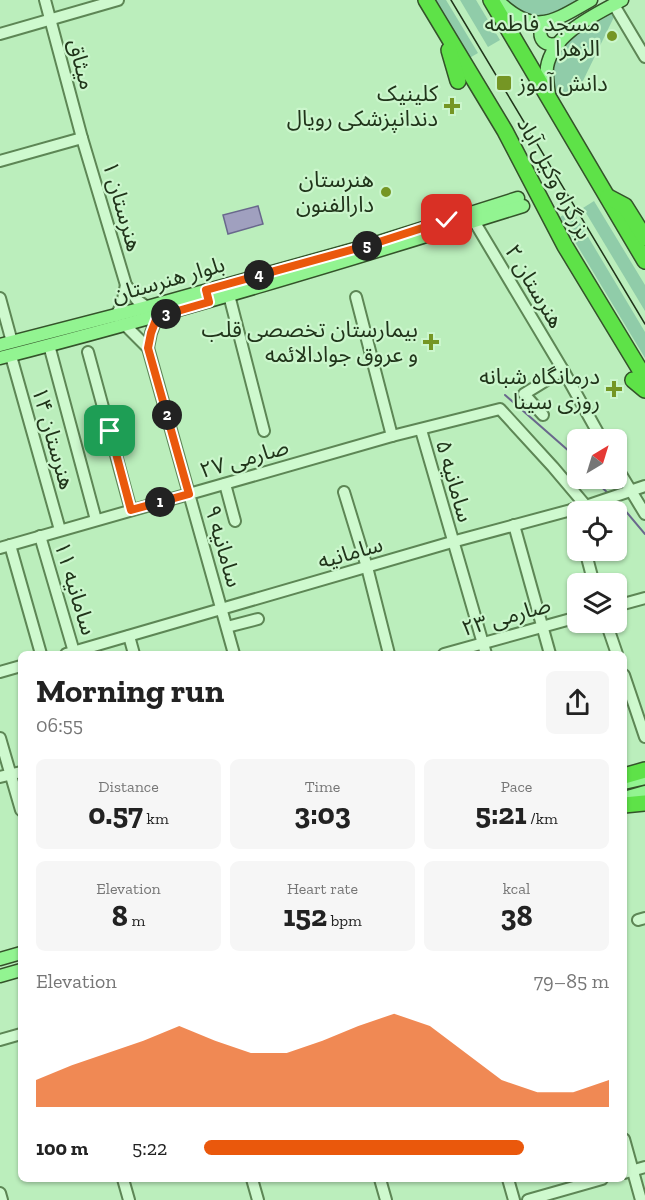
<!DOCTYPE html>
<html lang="en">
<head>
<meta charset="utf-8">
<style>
	:root { --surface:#fff; --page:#f6f6f6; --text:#222; --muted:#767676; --accent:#ea580c }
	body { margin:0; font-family:"Zilla Slab","Noto Sans Arabic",serif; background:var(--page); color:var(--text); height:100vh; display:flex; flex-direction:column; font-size:22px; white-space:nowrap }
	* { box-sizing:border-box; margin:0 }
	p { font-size:20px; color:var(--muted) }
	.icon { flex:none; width:33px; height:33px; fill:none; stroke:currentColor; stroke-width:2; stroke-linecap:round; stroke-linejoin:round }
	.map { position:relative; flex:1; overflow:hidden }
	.side { position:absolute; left:18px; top:651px; width:609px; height:531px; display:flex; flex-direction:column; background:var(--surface); border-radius:9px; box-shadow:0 2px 4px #0004 }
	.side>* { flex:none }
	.needle { width:39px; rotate:38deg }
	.controls { position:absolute; left:567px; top:429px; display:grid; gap:12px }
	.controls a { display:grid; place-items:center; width:60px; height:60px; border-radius:9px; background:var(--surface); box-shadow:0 2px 4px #0004; font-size:30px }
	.pin { position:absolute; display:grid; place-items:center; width:51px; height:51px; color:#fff; margin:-26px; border-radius:12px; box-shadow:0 3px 9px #0006 }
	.km { position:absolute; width:30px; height:30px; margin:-15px; border-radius:50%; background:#222; color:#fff; font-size:16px; line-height:30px; text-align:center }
	.round { display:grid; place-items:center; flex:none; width:63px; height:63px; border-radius:9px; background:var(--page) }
	.overview { display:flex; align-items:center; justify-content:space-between; height:102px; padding:0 18px }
	h1 { font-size:33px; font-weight:800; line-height:45px }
	.metrics { display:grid; grid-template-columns:repeat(3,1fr); gap:9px; height:102px; padding:6px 18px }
	.metrics div { display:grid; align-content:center; border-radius:9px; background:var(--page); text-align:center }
	.metrics b { font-size:30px; font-weight:800 }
	.metrics small { font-size:16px; font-weight:400 }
	.metrics p { font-size:16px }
	.chart { height:168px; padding:12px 18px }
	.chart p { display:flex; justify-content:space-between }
	.chart svg { width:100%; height:108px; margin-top:6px; fill:var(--accent); opacity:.7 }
	ul { padding:0 18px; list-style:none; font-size:20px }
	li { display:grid; grid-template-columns:96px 72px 1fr; align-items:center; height:45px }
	li i { height:15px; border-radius:8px; background:var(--accent) }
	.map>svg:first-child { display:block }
	.green { fill:#90cca9 }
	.water { fill:#a0a0bf; stroke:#69688c; stroke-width:1.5 }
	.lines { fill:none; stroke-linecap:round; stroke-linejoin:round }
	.stream { stroke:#69688c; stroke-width:2 }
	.minor-casing { stroke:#5d8655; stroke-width:14 }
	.major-casing { stroke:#34532a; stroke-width:15 }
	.highway-casing { stroke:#34532a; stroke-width:18 }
	.minor { stroke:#cef9ce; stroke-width:10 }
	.major { stroke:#92f491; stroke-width:12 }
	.highway { stroke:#5ee248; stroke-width:15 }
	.tram { stroke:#20341a; stroke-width:1.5 }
	.route-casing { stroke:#fff; stroke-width:12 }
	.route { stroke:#ea580c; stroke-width:8 }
	.poi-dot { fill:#759624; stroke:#cbf6cc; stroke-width:2 }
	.labels { text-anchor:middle; stroke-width:4.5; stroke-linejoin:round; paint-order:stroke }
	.poi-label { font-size:22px; fill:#20341a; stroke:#cbf6cc; text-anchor:end }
	.street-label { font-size:22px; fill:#20341a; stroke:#cbf6cc }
</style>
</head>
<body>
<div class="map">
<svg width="645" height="1200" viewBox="0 0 645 1200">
	<rect width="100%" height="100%" fill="#bbeebc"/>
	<g class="green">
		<path d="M430,0H446L478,53L466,60Z"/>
		<path d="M460,0H476L500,40L488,47Z"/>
		<path d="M505,0H580C564,9 544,22 524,16C517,14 511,5 505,0Z"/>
		<path d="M611,14L614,17L578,91L560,98C536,50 577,35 611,14Z"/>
		<path d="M594,201L645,285V311L583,208Z"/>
		<path d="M572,210L645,332V358L560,217Z"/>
	</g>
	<path class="water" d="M258,206L263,224L228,234L223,215Z"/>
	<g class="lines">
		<g class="stream">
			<path d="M505,395L578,459"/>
			<path d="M592,478L610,495"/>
			<path d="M618,502L645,534"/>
		</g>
		<g class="minor-casing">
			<g id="minor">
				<path d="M45,0L82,138L126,285L137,300L147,307"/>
				<path d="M614,5L645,57"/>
				<path d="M0,34L118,0"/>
				<path d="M0,161L82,138"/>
				<path d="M474,221L563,370L602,440"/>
				<path d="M229,295L264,431"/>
				<path d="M356,297L392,436"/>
				<path d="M0,298L12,342"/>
				<path d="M116,316L122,304L126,285"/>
				<path d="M124,324L148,348L234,654"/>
				<path d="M49,345L96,520"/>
				<path d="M148,348L151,333L157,317"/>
				<path d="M88,352L131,510"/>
				<path d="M11,356L60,530"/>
				<path d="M543,415L524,394L563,370"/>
				<path d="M421,430L486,654"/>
				<path d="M616,466L645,514"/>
				<path d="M225,484L235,521"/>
				<path d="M344,492L367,567L389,654"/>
				<path d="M573,509L578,524"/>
				<path d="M514,525L550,654"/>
				<path d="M40,536L74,652"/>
				<path d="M10,545L41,654"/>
				<path d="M0,548L392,436L500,409L553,467L586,506"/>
				<path d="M585,550L594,584"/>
				<path d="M616,606L645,598"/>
				<path d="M606,622L617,654"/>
				<path d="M227,627L258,619"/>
				<path d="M129,636L134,654"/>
				<path d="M66,654L452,542L586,506L645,486"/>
				<path d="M444,654L578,617"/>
				<path d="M0,672L21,666"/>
				<path d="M624,675L645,737"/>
				<path d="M0,738L21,810"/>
				<path d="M0,777L21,772"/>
				<path d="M638,920L645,918"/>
				<path d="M0,1040L21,1034"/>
				<path d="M624,1139L641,1200"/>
				<path d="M624,1173L645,1167"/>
				<path d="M123,1179L129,1200"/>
				<path d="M252,1179L258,1200"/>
				<path d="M380,1179L386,1200"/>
				<path d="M508,1179L514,1200"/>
				<path d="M0,1193L2,1200"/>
				<path d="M528,1200L602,1179"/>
			</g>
		</g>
		<g class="major-casing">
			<g id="major">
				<path d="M497,0C534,36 551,23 591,0"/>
				<path d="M546,22C534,34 543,49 559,43"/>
				<path d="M549,95C548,86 546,76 547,67C553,33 595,15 622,0"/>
				<path d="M0,345L147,307L376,243L518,198"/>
				<path d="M0,358C176,313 350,260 523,206"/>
				<path d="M624,783L645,778"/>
				<path d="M624,798L645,792"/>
				<path d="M0,959L21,953"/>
				<path d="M0,976L21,970"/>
			</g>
		</g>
		<g class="highway-casing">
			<g id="highway">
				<path d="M426,0L505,131L565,246L645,378"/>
				<path d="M491,0L645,261"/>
				<path d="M449,50L458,81"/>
				<path d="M608,197L625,206L645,238"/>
				<path d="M633,380L645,390"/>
				<path d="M624,776L645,770"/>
				<path d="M624,805L645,803"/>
			</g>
		</g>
		<use href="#minor" class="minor"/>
		<use href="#major" class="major"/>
		<use href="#highway" class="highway"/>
		<path class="tram" d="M451,0L645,324"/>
	</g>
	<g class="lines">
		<g class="route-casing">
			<path id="route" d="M110,431L131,510L189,494L148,348L151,333L157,317L209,302L206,290L376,243L447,220"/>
		</g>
		<use href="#route" class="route"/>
	</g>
	<g class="poi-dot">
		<circle cx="612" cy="36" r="6"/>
		<rect x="496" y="75" width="16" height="16" rx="3"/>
		<path d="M449 97h6v6h6v6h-6v6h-6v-6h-6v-6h6z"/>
		<circle cx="386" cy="192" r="6"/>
		<path d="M428 333h6v6h6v6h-6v6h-6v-6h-6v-6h6z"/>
		<path d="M611 380h6v6h6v6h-6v6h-6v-6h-6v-6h6z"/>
	</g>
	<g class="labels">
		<g class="poi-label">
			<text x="600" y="31">مسجد فاطمه<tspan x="600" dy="25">الزهرا</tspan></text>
			<text x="518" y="91" text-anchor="start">دانش آموز</text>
			<text x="438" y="101">کلینیک<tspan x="438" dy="25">دندانپزشکی رویال</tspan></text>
			<text x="374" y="187">هنرستان<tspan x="374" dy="25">دارالفنون</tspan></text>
			<text x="418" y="337">بیمارستان تخصصی قلب<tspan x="418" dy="25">و عروق جوادالائمه</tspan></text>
			<text x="600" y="384">درمانگاه شبانه<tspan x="600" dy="25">روزی سینا</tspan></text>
		</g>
		<g class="street-label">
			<text transform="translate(82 64) rotate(75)" y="8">میثاق</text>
			<text transform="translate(555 178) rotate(62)" y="8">بزرگراه وکیل آباد</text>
			<text transform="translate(123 206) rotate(74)" y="8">هنرستان ۱</text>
			<text transform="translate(168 279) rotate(-16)" y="8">بلوار هنرستان</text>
			<text transform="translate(535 286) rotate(59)" y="8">هنرستان ۲</text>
			<text transform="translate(54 438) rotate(74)" y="8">هنرستان ۱۴</text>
			<text transform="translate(244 458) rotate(-16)" y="8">صارمی ۲۷</text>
			<text transform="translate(455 481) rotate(74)" y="8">سامانیه ۵</text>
			<text transform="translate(224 546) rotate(74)" y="8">سامانیه ۹</text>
			<text transform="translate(350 552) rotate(-16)" y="8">سامانیه</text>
			<text transform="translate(76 588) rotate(73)" y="8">سامانیه ۱۱</text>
			<text transform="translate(506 616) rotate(-16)" y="8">صارمی ۲۳</text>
		</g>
	</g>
</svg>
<div class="controls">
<a><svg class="needle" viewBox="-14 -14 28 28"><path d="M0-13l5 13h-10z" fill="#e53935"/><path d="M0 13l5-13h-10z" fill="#767676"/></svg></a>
<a><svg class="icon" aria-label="locate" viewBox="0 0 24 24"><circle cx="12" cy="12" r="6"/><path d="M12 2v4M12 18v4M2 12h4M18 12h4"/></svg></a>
<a><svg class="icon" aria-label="layers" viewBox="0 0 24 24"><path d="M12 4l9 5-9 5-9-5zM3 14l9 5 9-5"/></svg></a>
</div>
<div class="pin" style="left:110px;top:431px;background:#1e9e55"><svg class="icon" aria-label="arrive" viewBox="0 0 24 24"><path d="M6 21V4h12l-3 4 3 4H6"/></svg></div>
<div class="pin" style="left:447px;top:220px;background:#d93025"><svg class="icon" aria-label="check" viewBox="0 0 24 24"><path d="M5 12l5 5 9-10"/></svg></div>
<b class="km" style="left:160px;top:502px">1</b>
<b class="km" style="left:167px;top:415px">2</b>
<b class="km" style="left:166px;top:314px">3</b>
<b class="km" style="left:259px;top:275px">4</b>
<b class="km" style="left:367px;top:246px">5</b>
<section class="side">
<div class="overview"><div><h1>Morning run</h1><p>06:55</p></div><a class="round"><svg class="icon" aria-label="share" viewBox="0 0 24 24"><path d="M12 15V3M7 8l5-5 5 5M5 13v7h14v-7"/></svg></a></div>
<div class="metrics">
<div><p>Distance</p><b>0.57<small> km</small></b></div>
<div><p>Time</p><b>3:03</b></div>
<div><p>Pace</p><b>5:21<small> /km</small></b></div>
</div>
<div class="metrics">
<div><p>Elevation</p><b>8<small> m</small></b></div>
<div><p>Heart rate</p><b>152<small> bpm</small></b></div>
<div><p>kcal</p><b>38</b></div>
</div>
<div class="chart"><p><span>Elevation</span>79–85 m</p>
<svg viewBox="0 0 160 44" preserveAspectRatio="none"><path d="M0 44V33L10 27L20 22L30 17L40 11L50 17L60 22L70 22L80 17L90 11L100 6L110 11L120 22L130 33L140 38L150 38L160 33V44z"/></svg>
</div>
<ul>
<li><b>100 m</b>5:22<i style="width:79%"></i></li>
</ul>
</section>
</div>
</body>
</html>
